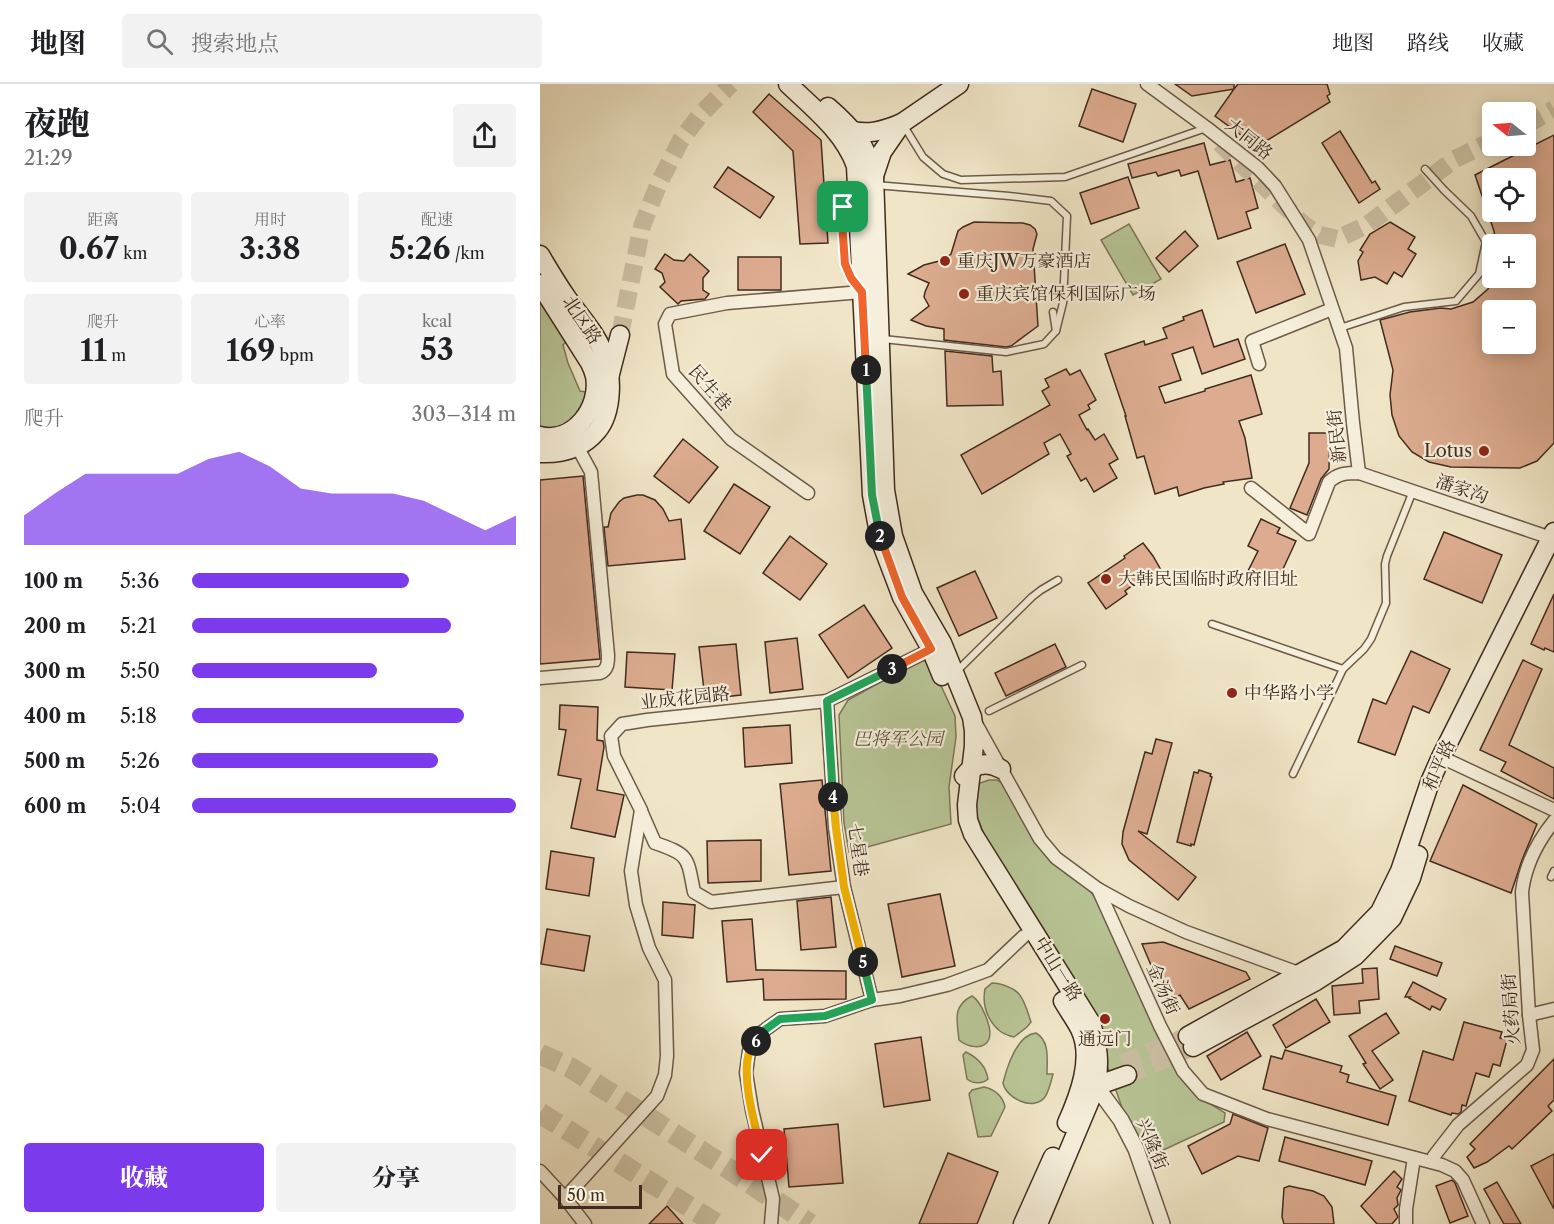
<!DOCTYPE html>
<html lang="zh">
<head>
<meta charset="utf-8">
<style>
	:root { --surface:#fff; --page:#f2f2f2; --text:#202124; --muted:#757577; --line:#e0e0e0; --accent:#7c3aed }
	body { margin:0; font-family:"Libre Caslon Text","Noto Serif SC",serif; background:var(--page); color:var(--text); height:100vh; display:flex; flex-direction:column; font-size:22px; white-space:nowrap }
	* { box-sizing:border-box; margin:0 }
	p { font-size:20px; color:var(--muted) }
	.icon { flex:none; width:33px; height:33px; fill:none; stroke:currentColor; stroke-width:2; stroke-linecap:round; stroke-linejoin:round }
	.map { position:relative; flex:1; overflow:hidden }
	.drawer { display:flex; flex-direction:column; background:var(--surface); width:540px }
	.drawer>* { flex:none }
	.needle { width:39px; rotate:287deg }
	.controls { position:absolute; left:942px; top:18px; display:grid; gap:12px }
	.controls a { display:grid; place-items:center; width:54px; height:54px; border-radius:6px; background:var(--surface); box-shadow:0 3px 15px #0003; font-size:30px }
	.scale { position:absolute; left:18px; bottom:15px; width:84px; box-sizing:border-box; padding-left:6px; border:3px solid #412b1f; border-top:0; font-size:16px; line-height:21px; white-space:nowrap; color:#412b1f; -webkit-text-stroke:4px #f5efdb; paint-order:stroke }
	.pin { position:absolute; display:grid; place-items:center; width:51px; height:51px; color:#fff; margin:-26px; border-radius:12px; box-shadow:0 3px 9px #0006 }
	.km { position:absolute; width:30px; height:30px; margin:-15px; border-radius:50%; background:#222; color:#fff; font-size:16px; line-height:30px; text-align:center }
	.round { display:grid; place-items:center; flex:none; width:63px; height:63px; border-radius:6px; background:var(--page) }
	.overview { display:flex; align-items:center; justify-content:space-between; height:102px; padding:0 24px }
	h1 { font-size:33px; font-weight:800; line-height:45px }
	.figures { display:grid; grid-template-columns:repeat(3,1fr); gap:9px; height:102px; padding:6px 24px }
	.figures div { display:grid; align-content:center; border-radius:6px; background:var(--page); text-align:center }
	.figures b { font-size:30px; font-weight:800 }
	.figures small { font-size:16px; font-weight:400 }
	.figures p { font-size:16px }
	.chart { height:168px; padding:12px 24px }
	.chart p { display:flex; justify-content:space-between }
	.chart svg { width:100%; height:108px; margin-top:6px; fill:var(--accent); opacity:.7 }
	.action { display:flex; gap:12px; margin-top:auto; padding:12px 24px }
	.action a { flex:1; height:69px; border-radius:6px; background:var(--accent); color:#fff; font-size:24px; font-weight:800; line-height:69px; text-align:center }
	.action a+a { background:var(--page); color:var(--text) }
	ul { padding:0 24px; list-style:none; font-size:20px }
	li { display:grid; grid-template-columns:96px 72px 1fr; align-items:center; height:45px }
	li i { height:15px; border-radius:8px; background:var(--accent) }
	header { display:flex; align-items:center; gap:36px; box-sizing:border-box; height:84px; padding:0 30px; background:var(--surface); border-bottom:2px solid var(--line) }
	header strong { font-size:28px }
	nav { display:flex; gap:33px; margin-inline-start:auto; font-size:21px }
	.search { width:420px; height:54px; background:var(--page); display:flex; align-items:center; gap:15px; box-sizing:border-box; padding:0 21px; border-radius:6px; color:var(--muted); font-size:22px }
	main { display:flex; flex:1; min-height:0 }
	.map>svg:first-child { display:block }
	.green { fill:#b8c596; stroke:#7c785a; stroke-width:1.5 }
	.building { fill:#ddac90; stroke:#412b1f; stroke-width:1.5; fill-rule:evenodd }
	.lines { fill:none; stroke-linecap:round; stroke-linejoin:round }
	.secondary-tunnel { stroke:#cdc1a5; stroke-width:18; stroke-dasharray:18 9; stroke-linecap:butt }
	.trunk-tunnel { stroke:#cdc1a5; stroke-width:21; stroke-dasharray:21 10; stroke-linecap:butt }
	.service-casing { stroke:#6d5a49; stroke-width:9 }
	.minor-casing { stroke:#6d5a49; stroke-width:15 }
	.tertiary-casing { stroke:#6d5a49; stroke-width:18 }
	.secondary-casing { stroke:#412b1f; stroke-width:21 }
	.service { stroke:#f5efdb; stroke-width:6 }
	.minor { stroke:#f5efdb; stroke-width:12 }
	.tertiary { stroke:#f5efdb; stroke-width:15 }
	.secondary { stroke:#f5efdb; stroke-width:18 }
	.split-1-casing { stroke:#fff; stroke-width:12 }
	.split-2-casing { stroke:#fff; stroke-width:12 }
	.split-3-casing { stroke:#fff; stroke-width:12 }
	.split-4-casing { stroke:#fff; stroke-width:12 }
	.split-5-casing { stroke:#fff; stroke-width:12 }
	.split-6-casing { stroke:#fff; stroke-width:12 }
	.split-7-casing { stroke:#fff; stroke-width:12 }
	.split-1 { stroke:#f0652b; stroke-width:8 }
	.split-2 { stroke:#22a559; stroke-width:8 }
	.split-3 { stroke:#f0652b; stroke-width:8 }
	.split-4 { stroke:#22a559; stroke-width:8 }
	.split-5 { stroke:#f5b400; stroke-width:8 }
	.split-6 { stroke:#22a559; stroke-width:8 }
	.split-7 { stroke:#f5b400; stroke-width:8 }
	.poi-dot { fill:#8f2418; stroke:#f5efdb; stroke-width:2 }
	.labels { text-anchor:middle; stroke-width:4.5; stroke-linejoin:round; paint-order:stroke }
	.street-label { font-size:18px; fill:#412b1f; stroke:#f5efdb }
	.poi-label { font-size:18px; fill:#412b1f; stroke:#f5efdb; text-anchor:start }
	.park-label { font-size:18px; font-style:italic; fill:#5f523d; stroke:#f5efdb }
</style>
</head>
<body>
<header>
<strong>地图</strong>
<div class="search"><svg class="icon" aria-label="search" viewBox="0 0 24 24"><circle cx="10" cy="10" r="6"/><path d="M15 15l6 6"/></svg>搜索地点</div>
<nav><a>地图</a><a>路线</a><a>收藏</a></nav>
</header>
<main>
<section class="drawer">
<div class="overview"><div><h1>夜跑</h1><p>21:29</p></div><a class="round"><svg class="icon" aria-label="share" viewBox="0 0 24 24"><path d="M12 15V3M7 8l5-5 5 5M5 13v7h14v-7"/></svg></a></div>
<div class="figures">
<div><p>距离</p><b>0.67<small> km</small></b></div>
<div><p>用时</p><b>3:38</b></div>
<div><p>配速</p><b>5:26<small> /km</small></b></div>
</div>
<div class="figures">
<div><p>爬升</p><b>11<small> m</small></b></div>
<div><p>心率</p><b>169<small> bpm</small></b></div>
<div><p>kcal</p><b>53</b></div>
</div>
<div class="chart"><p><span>爬升</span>303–314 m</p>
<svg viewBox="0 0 160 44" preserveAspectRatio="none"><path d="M0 44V32L10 23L20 15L30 15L40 15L50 15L60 9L70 6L80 12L90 21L100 23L110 23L120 23L130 26L140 32L150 38L160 32V44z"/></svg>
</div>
<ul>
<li><b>100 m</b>5:36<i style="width:67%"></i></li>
<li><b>200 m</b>5:21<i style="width:80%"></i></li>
<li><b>300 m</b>5:50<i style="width:57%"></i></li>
<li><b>400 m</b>5:18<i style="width:84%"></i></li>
<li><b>500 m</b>5:26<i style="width:76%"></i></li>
<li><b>600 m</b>5:04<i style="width:100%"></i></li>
</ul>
<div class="action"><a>收藏</a><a>分享</a></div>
</section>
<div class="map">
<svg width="1014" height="1140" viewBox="0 0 1014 1140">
	<rect width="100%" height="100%" fill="#f0e6c7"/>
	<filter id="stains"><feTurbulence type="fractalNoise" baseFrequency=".00333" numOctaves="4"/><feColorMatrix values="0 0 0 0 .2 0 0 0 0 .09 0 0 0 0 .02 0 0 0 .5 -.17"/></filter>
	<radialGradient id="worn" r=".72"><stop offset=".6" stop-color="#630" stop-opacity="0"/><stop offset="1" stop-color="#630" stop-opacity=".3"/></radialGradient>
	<g class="green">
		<path d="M589,140L621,195L593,211L561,156Z"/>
		<path d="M0,212L28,256L23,261L28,279L40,307L47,308C40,335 29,346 0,344Z"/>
		<path d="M381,576L390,578L415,632L416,653L409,703L411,740L309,768L304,739L299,631L308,616Z"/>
		<path d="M449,696H457L464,700L496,756L547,803L557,816L639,990C653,1010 665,1017 685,1029L684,1038L606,1074L585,1032L561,964L449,763L436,730V715L437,704L440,699Z"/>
		<path d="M452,899C460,899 474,904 479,910C485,917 488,929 491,938L487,943L474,953C452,949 441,925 445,905Z"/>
		<path d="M432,912C441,917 453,944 449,955C444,967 427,963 419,956C417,937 412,922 432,912Z"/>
		<path d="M496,949C510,957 507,975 507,990H513C511,998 509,1007 505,1013C493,1028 466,1014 463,999C467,983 477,951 496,949Z"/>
		<path d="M426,968C438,974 446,982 448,995C443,1000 433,1000 427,995L423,971Z"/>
		<path d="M444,1003C454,1005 463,1012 465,1023L451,1052L438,1053L429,1010L432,1006Z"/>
	</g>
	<g class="building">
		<path d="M635,0H694V5L698,0H787L790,10L787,12L790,18L726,57H709L675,32L694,5L652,12Z"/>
		<path d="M552,5L596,20L583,58L539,42Z"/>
		<path d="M229,10L281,56L288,159L260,160L253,67L213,28Z"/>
		<path d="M800,47L832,99L835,97L840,105L819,119L782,59Z"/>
		<path d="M1014,51V359L997,377L980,384L911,383L889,378L872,368L859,352L852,331L850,311L853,286L840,236L870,228L901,224L911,225L933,218L948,205L953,194H986V160H956L954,147L935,91ZM952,94H986V128H952ZM952,226H986V260H952Z"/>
		<path d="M664,59L670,81L690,76L696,98L710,94L718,124L706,128L711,144L678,155L658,87L641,92L639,86L618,92L616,88L592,94L588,80Z"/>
		<path d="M188,83L234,113L220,134L174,103Z"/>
		<path d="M588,93L599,124L551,140L540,109Z"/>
		<path d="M434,138L483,139L490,141L495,145L497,150L493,165L498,242L471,262L466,263L404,256V245L386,242L371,236L389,222L384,213L385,208L389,199L368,190L384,181L403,176L411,170L418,147L423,143Z"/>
		<path d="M850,138L875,153L868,165L876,170L862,193L854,188L847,200L835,193L821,196L818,177L823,168L820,166L830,150Z"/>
		<path d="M645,147L658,162L629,188L616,174Z"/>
		<path d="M745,160L765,210L716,229L697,178Z"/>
		<path d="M125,170L134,176L144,177L150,170L169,187L163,194V206L169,210L165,215L141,217L138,220L120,203L125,198L122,189L115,185Z"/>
		<rect x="198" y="173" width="43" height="33"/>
		<path d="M662,226L674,263L698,255L705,275L662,290L653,263L632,270L641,296L619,303L625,319L665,307V305L711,291L722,330L699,337L705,354L712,394L683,398L684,400L664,404L639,412L637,403L615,410L604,372L597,374L585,332H586L565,270L604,257L605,261L627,254L623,244L644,236L643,233Z"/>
		<path d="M405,267L452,272L453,288L461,287L463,321L407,322Z"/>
		<path d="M526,285L530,291L540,286L556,316L548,321L550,325L539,331L547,346L548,345L555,356L564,350L578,375L569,380L577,394L554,408L546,394L541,397L527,372L531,370L520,350L504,359L509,370L442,410L421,371L510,321L502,307L509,303L505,295Z"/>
		<path d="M769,349H790L789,385L781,395L767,431L750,424L769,379Z"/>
		<path d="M143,355L178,383L149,419L114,392Z"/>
		<path d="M43,392L60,575L0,580V396Z"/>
		<path d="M194,400L230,423L200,470L164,447Z"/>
		<path d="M97,411H103L115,416L123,425L129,437L141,435L145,475L68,482L64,443H68L71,429L79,418L84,414Z"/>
		<path d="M721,435L740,444L737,449L756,457L736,500L708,487L718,467L708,462Z"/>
		<path d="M904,448L962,471L942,519L884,495Z"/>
		<path d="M250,452L287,480L260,516L223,489Z"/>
		<path d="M603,459L613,472L621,486L614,491L612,487L585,507L587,510L566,525L548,499L585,474L584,472Z"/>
		<path d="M435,487L457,534L419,552L397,504Z"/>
		<path d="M1014,510V568L1005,564L1004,566L991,560Z"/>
		<path d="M324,521L352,564L308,594L279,551Z"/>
		<path d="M257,554L263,605L230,609L225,558Z"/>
		<path d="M196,560L201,611L165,615L159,563Z"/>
		<path d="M515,560L526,583L466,612L455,589Z"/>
		<path d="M871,567L910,585L889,629L873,622L855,671L818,658L833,615L846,620Z"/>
		<path d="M87,568L135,570L132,606L85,603Z"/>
		<path d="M983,576L1002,585L969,661L1014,684V715L961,687L966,678L940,666Z"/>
		<path d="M20,621L58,623L57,656L63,657L64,663L57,706L84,711L75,753L31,744L41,695L18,691L26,646L19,645Z"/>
		<path d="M250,641L252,679L205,683L203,644Z"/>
		<path d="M616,655L632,659L607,750L598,747L656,793L638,816L589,776L582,760L583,748L605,668L612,670Z"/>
		<path d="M659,686L671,690L670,692L672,693L654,761L651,760V762L637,758L654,688L658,689Z"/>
		<path d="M282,696L291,787L249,791L240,700Z"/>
		<path d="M923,701L997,740L982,776L971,809L890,777Z"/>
		<path d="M221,756V797L168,799L167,757Z"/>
		<path d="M11,767L54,774L49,812L6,805Z"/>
		<path d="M400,810L415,882L362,893L348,820Z"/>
		<path d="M291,813L296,863L261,866L257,817Z"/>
		<path d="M123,818L155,821L153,854L122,851Z"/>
		<path d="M212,835L216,886L306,887V915L224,916L223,895L187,898L182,837Z"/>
		<path d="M7,845L50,852L44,887L1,880Z"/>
		<path d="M623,858L706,888L710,895L649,925L640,911L627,919L602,860Z"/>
		<path d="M855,862L902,879L897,892L850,875Z"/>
		<path d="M837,884L839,915L819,917L820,929L794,931L792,902L823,899L822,885Z"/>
		<path d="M873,898L906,915L900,926L892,922L890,926L869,914L870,913H865Z"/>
		<path d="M776,915L790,938L746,964L733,941Z"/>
		<path d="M846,929L859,949L832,967L853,996L840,1005L823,980L826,979L809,952Z"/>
		<path d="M924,938L962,948L960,954L967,956L960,982L953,980L949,993L936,989L926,1022L922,1021L921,1028L918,1030L912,1029L911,1031L869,1017L883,967L913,976Z"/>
		<path d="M707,948L721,972L681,996L667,972Z"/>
		<path d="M381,953L390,1016L344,1023L335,960Z"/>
		<path d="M745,966L802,982L800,988L809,991L807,998L856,1012L848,1041L723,1005L731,972L742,975Z"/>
		<path d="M1014,975V1016L1008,1022L1012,1027L972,1065L969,1062L947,1078L934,1084L927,1073L935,1065L930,1060Z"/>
		<path d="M693,1030L728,1044L719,1077L698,1072L662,1090L648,1062L690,1040Z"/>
		<path d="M298,1040L303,1099L249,1103L244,1045Z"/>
		<path d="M745,1053L832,1077L825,1101L739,1077Z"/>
		<path d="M408,1069L458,1088L437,1140H379Z"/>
		<path d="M1014,1070V1125L991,1082Z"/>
		<path d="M854,1087L862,1095L857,1103L861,1106L857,1114L858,1121L854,1125L858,1133L852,1140H837L821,1122Z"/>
		<path d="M912,1096L915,1099L928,1132L910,1139L896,1102Z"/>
		<path d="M957,1098L981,1140H964L944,1105Z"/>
		<path d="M749,1102L773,1107L784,1112L792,1123L794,1140H744L742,1133L744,1104Z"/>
		<path d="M127,1122L143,1140H109Z"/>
	</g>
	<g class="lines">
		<g class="secondary-tunnel">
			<path d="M986,41L1014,25"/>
			<path d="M680,59L764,141L780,151L797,155L827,141L915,75L952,57"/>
			<path d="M80,251L102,142L119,99L141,56L160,31L191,0"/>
			<path d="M583,979L648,952"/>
			<path d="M587,991L653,963"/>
		</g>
		<g class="trunk-tunnel">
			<path d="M0,970L31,984L189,1085L270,1140"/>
			<path d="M0,1029L177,1140"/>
		</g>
		<g class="service-casing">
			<g id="service">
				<path d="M364,42L383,73L403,90L421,96L525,93L666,44"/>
				<path d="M335,101L469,112L511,117L527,132L523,219L516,247"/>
				<path d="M311,106L304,123L302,138L305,180L307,188L317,202"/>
				<path d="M800,244L864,223L916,217L939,190L946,158L931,132L904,106L885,85"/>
				<path d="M343,255L466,268L504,260L516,247L513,228"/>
				<path d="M672,540L803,585"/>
				<path d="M417,587L492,513L501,506L518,496"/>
				<path d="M449,627L542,581"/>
				<path d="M753,690L803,585L824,565L831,555L846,519L845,480L847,472L873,407"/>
				<path d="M1011,793L1014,787"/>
			</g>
		</g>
		<g class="minor-casing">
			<g id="minor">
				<path d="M607,0L667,44L718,84L735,102L769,156L806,264L813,339L819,389"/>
				<path d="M719,280L712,257L792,225"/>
				<path d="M711,404L769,450L789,398C798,389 807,389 819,389L1014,455"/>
				<path d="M268,409L191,355L133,290L125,240L130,230L187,219L322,208"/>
				<path d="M0,594L60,589C68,586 68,578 68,571L51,388L38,364"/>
				<path d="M287,617L295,744L304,803L332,916"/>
				<path d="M435,638L500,755L516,774L558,805L620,942L643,987L663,1010L727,1035L902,1081L915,1087L923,1096L943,1140"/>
				<path d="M901,673L1014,726"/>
				<path d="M101,727L115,759C150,771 147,773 154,808L171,818L304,803"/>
				<path d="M558,805L589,822L646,848L764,891"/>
				<path d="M989,931L1014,925"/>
				<path d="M892,1078L894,1072L918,1041L987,981L993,966L989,931L982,808C985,782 998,757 1014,737"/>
				<path d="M0,1087L25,1114L45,1140"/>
				<path d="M25,1114L117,1012L125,991L127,972L125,896L109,864L96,821L91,787L101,726L74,672L71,652L82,640L107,636L287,617L396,563"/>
				<path d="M231,1140L233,1115L212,1026L206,989L209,967L222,948L240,935L285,932L332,916L360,912L407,901L448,886L484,852"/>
				<path d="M866,1140V1125L874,1074"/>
			</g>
		</g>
		<g class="tertiary-casing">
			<path id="tertiary" d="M556,1002L581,1036L596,1065L622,1140"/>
		</g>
		<g class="secondary-casing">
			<g id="secondary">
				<path d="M248,0C273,24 304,48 316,82L332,411L340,455L362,513L391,565L402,592"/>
				<path d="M419,0L362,39L342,68L334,92L345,406L353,452L373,509L402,559L432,633L434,647V662L427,721L428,736L433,750L551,939C558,963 560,977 556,1002L498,1140"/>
				<path d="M288,23C312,44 326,59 334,92"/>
				<path d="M307,45C326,52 343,47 362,39"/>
				<path d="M0,171C9,186 17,200 27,214C39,231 55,248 63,268C73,289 73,328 57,347C42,365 23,370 0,369"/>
				<path d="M0,200L50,279C52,283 54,288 55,292C61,324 33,360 0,352"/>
				<path d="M70,290L80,251"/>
				<path d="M424,692C434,679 447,677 461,685"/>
				<path d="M523,917C528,926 535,935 540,945C554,974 539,1012 527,1039"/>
				<path d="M648,952L804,865L840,828L860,787L890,698L901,673L1014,448"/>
				<path d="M653,963L776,897L815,872L852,834L871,794L878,771"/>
				<path d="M547,998L556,1002L587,991"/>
				<path d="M483,1140L513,1073"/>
			</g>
		</g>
		<use href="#service" class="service"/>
		<use href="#minor" class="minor"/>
		<use href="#tertiary" class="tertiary"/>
		<use href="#secondary" class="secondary"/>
	</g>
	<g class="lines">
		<g class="split-1-casing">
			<path id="split-1" d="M303,123L302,138L305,180L311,194L322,208L326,286"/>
		</g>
		<g class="split-2-casing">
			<path id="split-2" d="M326,286L332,411L340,452"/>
		</g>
		<g class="split-3-casing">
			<path id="split-3" d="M340,452L362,513L391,565L352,585"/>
		</g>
		<g class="split-4-casing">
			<path id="split-4" d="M293,713L287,617L352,585"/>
		</g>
		<g class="split-5-casing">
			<path id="split-5" d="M293,713L296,744L304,803L323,878"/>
		</g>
		<g class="split-6-casing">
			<path id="split-6" d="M216,957L222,948L240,935L285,932L332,916L323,878"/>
		</g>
		<g class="split-7-casing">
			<path id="split-7" d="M216,957C213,961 210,965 209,969C201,996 216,1043 222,1071"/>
		</g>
		<use href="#split-1" class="split-1"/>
		<use href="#split-2" class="split-2"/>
		<use href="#split-3" class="split-3"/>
		<use href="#split-4" class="split-4"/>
		<use href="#split-5" class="split-5"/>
		<use href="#split-6" class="split-6"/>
		<use href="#split-7" class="split-7"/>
	</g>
	<g class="poi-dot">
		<circle cx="405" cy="177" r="6"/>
		<circle cx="424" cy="210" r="6"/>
		<circle cx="944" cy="367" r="6"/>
		<circle cx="566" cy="495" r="6"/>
		<circle cx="692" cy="609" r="6"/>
		<circle cx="565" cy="935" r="6"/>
	</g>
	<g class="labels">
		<g class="street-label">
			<text transform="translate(709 55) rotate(39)" y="6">大同路</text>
			<text transform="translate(42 236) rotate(56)" y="6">北区路</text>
			<text transform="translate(170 304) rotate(49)" y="6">民生巷</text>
			<text transform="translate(797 352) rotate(-96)" y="6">新民街</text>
			<text transform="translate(922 405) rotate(19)" y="6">潘家沟</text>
			<text transform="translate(145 614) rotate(-6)" y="6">业成花园路</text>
			<text transform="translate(899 681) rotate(-66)" y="6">和平路</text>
			<text transform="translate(318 766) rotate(82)" y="6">七星巷</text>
			<text transform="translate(518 885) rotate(58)" y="6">中山一路</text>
			<text transform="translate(623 905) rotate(66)" y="6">金汤街</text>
			<text transform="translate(971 925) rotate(-94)" y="6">火药局街</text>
			<text transform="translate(612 1060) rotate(67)" y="6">兴隆街</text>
		</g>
		<g class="poi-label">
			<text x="417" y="183">重庆JW万豪酒店</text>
			<text x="436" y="216">重庆宾馆保利国际广场</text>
			<text x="932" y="373" text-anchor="end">Lotus</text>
			<text x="578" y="501">大韩民国临时政府旧址</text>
			<text x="704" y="615">中华路小学</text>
			<text x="565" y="961" text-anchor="middle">通远门</text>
		</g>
		<g class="park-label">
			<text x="358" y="661">巴将军公园</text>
		</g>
	</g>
	<rect width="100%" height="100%" filter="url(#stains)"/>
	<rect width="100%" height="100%" fill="url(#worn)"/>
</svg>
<div class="controls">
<a><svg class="needle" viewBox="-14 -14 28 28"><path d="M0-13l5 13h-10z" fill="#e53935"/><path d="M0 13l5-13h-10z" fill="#757577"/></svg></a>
<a><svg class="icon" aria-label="locate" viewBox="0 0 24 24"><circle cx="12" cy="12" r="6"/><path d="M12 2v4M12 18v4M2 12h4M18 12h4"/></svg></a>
<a>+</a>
<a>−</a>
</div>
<div class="scale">50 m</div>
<div class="pin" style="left:303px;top:123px;background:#1e9e55"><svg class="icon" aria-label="arrive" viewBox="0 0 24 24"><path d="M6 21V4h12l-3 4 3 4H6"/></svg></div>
<div class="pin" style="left:222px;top:1071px;background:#d93025"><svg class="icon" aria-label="check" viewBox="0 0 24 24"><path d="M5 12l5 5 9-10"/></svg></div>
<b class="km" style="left:326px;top:286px">1</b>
<b class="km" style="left:340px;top:452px">2</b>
<b class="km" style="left:352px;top:585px">3</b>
<b class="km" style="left:293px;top:713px">4</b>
<b class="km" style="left:323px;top:878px">5</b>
<b class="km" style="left:216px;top:957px">6</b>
</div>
</main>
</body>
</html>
